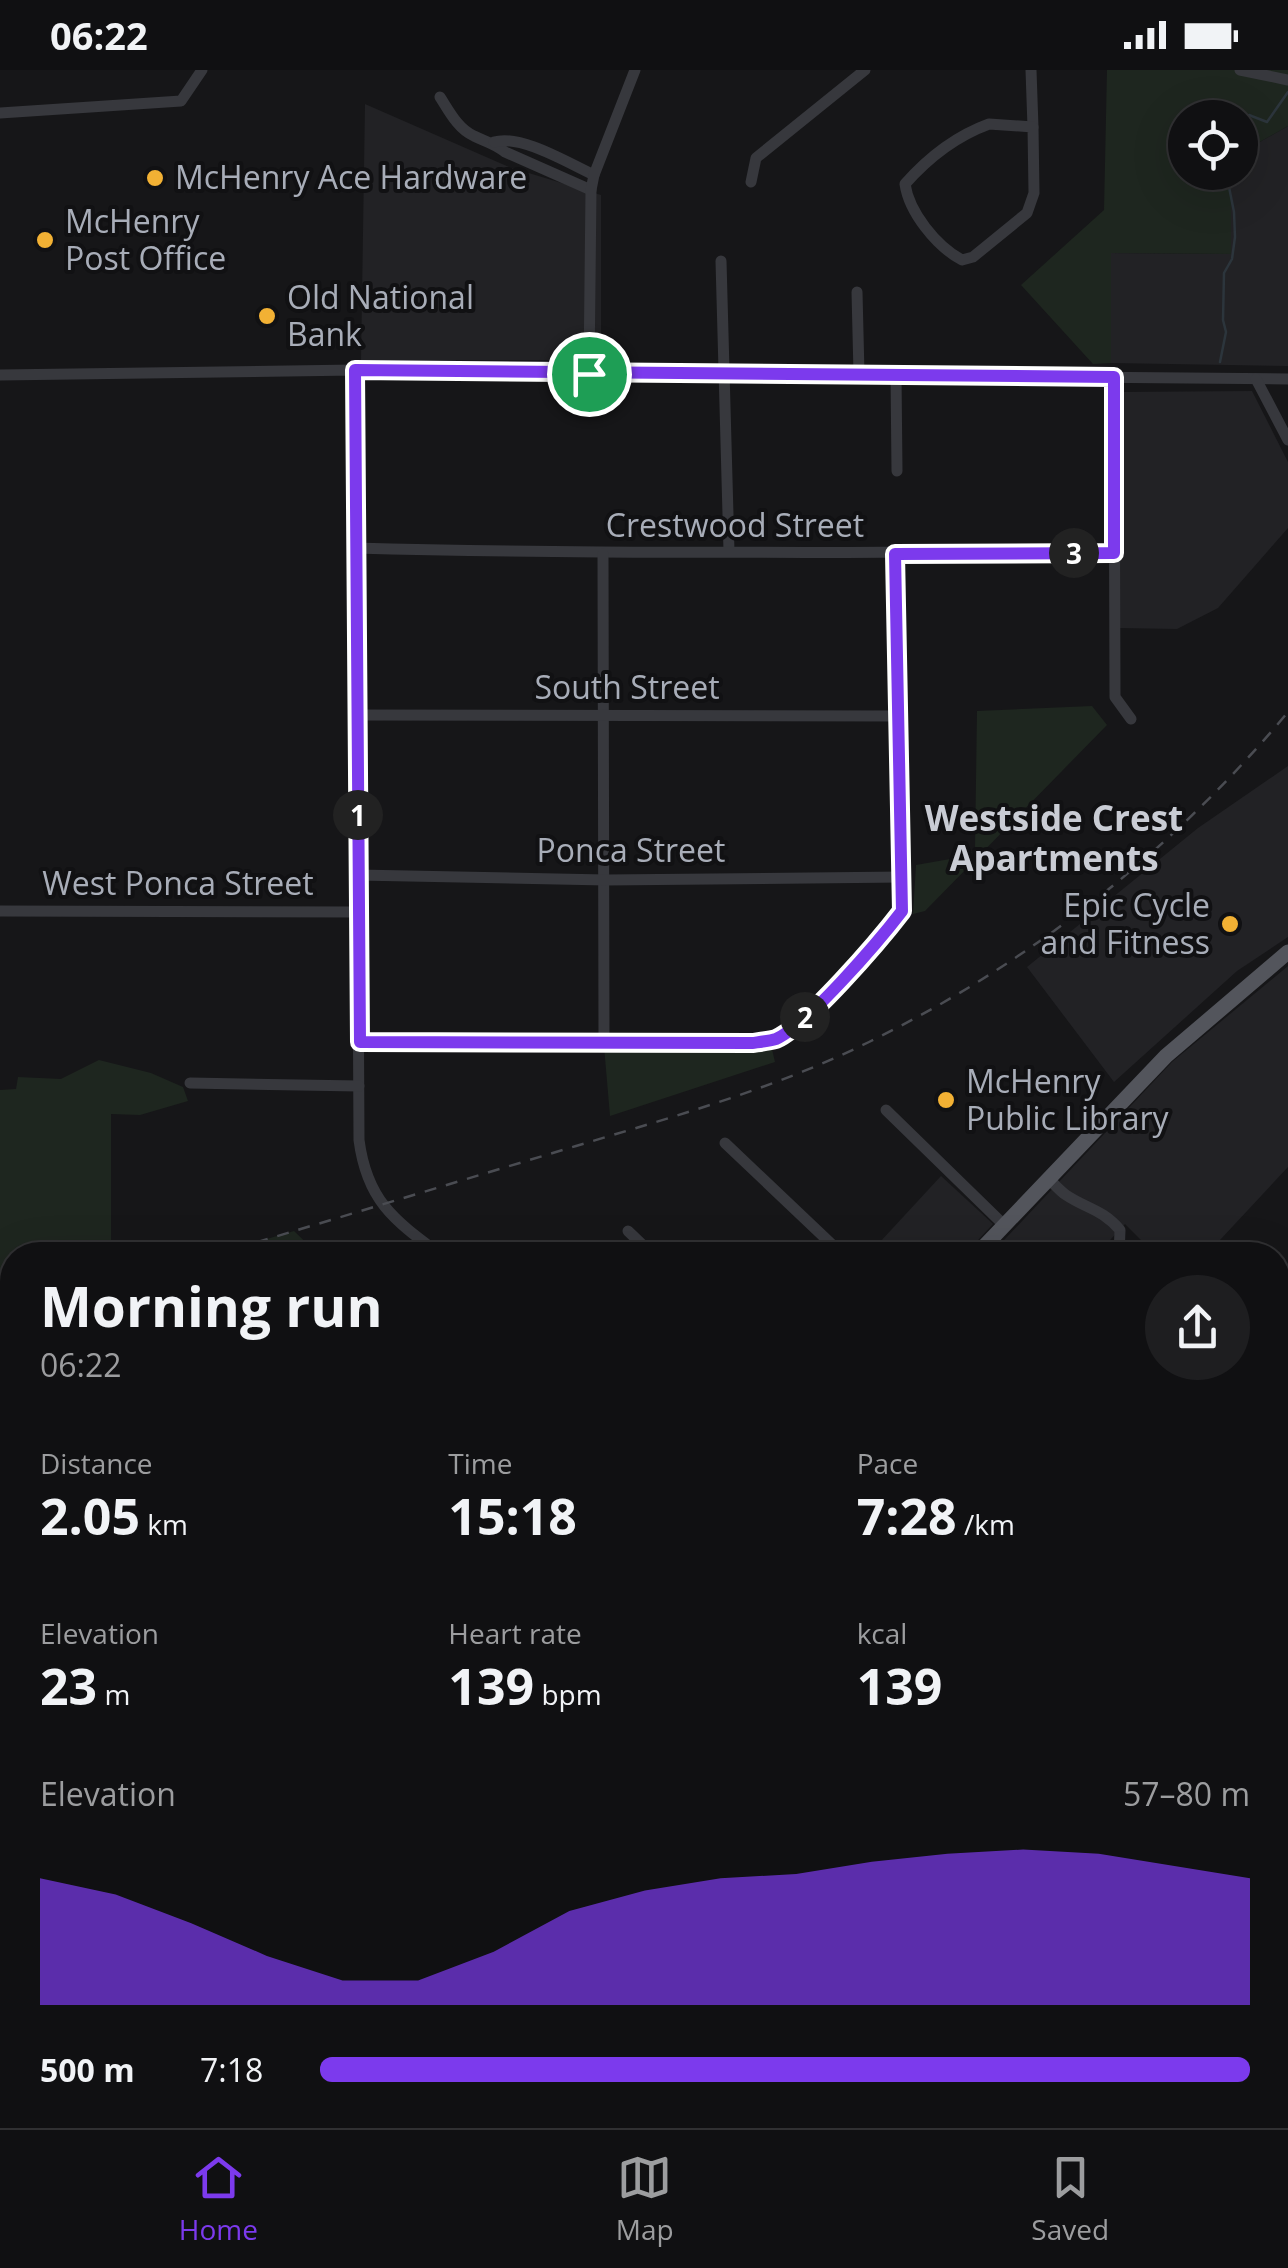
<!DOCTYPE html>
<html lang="en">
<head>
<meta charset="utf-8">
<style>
	:root { --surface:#101012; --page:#1e1e20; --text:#f1f3f6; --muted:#9c9d9f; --line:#303032; --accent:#7c3aed }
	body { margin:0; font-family:"Open Sans",sans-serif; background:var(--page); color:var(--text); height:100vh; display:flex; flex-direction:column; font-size:38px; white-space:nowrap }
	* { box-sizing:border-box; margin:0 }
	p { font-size:32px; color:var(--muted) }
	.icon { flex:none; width:55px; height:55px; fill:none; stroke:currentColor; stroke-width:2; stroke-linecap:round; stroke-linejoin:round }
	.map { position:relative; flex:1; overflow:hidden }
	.side { position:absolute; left:0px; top:1172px; width:1290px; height:888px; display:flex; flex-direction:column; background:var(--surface); border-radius:40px 40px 0 0; box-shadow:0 10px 40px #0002,0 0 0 2px var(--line) }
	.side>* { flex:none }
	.buttons { position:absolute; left:1168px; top:30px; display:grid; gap:20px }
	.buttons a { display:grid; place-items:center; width:90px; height:90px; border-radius:50%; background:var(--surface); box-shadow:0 10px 40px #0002,0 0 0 2px var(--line); font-size:50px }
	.pin { position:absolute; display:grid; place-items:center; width:85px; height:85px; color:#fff; margin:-42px; border:5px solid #fff; border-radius:50%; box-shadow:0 2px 10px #0007 }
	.km { position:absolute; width:50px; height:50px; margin:-25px; border-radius:50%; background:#222; color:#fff; font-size:28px; line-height:50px; text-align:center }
	.round { display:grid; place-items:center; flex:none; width:105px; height:105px; border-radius:52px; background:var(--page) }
	.head { display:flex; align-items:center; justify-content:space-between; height:170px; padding:0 40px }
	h1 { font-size:55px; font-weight:700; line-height:75px }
	.figures { display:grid; grid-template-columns:repeat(3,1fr); gap:15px; height:170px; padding:10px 40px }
	.figures div { display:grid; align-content:center }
	.figures b { font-size:50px; font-weight:700 }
	.figures small { font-size:28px; font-weight:400 }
	.figures p { font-size:28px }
	.chart { height:280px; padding:20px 40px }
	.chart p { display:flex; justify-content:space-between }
	.chart svg { width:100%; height:180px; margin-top:10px; fill:var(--accent); opacity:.7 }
	ul { padding:0 40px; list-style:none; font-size:32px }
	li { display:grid; grid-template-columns:160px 120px 1fr; align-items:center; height:75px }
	li i { height:25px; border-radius:12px; background:var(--accent) }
	.status { display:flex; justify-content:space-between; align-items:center; height:70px; padding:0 50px; background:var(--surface); direction:ltr }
	.status svg { height:28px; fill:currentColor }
	.tabs { display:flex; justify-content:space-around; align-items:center; height:140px; border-top:2px solid var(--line); background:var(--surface); font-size:28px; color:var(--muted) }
	.tabs a { display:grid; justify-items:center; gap:5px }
	.tabs .on { color:var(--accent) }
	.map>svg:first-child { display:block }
	.built { fill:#222225 }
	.green { fill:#1e261f }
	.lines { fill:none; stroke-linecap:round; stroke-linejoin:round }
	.stream { stroke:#2c353c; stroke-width:2.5 }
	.minor { stroke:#37383d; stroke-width:11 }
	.major { stroke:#53555c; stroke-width:15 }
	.rail { stroke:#4a4c52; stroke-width:2.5; stroke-dasharray:12 10; stroke-linecap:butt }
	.route-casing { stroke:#fff; stroke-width:20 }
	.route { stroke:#7c3aed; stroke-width:12 }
	.poi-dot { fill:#f2b134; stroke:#111113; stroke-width:4 }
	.labels { text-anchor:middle; stroke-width:8; stroke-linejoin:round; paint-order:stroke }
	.poi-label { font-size:32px; fill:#a8adb8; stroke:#111113; text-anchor:start }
	.street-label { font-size:32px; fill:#a8adb8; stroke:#111113 }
	.neighbourhood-label { font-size:35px; font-weight:bold; fill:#c9ccd4; stroke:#111113 }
</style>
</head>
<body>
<div class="status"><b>06:22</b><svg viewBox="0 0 49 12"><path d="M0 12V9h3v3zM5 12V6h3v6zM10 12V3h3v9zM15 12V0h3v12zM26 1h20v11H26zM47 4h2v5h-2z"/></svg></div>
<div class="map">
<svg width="1288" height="2058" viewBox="0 0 1288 2058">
	<rect width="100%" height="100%" fill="#161618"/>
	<g class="built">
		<path d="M365,34L509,97L601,125V290H361Z"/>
		<path d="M1288,56V296L1111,293V183L1231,184V103L1240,102V83Z"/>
		<path d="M1252,321L1288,392V458L1218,538L1177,559L1119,558L1122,322Z"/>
		<path d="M1288,696V867L1237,901L1114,1012L1027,897L1198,758Z"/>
		<path d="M1288,896V1097L1206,1185H1156L1125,1154L1096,1185H990L1172,992Z"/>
		<path d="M941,1106L993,1154L964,1185H868Z"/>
		<path d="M1278,1608L1288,1618V1947L1278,1937Z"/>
		<path d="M12,1902V2010L0,1998V1913Z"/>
		<path d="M50,2048H160L150,2058H61Z"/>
		<path d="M264,2048H305L316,2058H258L256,2056Z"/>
	</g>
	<g class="green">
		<path d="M1107,0H1288V56L1240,83V48H1185V102L1231,103V184L1111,183V293L1093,294L1021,215L1104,140Z"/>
		<path d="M1092,636L1107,655L925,841L913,844L916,795L967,786L975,779L977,641Z"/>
		<path d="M771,975L775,992L610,1046L604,976Z"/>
		<path d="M99,990L151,1003L183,1017L188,1031L140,1045L111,1044V1185H12V1902L0,1913V1020L16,1019L18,1007L61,1009Z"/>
		<path d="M294,1161L319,1185H213Z"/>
		<path d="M1288,1400V1593L1278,1583V1411Z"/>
		<path d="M0,1998L12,2010V2048H50L61,2058H0Z"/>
		<path d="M187,2048H223L234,2058H178Z"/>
	</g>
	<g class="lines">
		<g class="stream">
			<path d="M1240,53L1249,45L1267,52L1288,22"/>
			<path d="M1220,292L1226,262L1223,250L1224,203L1232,189L1235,167L1234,142L1226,102"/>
			<path d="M0,1798L12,1781"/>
		</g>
		<g class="minor">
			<path d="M1031,0L1033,57"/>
			<path d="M1240,0L1288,10"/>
			<path d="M440,27C449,41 458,59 474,66C486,72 494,73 505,82L591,120"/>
			<path d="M0,43L181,31L202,0"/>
			<path d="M989,54L1033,57L1034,123L1027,143L973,187L962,190C936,176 909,142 905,114C928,88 956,66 989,54Z"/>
			<path d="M494,72C521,64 568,93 594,105"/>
			<path d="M751,112L756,88L865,0"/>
			<path d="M721,191L729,481"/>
			<path d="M857,222L859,304"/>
			<path d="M355,300L359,1070C367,1131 394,1150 441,1185"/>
			<path d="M589,303L591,120L594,105L635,0"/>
			<path d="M0,305L355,300L1288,309"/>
			<path d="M896,305L897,401"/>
			<path d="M1114,307L1115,627L1131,649"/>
			<path d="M1256,309L1288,370"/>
			<path d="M355,478C608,485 861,481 1114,483"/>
			<path d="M603,484L604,972"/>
			<path d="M357,645L897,646"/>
			<path d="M358,805L606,810L903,807"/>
			<path d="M0,841L357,842"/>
			<path d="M360,972L753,973C760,972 769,971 776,969C808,955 879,871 902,841L895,484"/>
			<path d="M190,1013L359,1016"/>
			<path d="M886,1040L1004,1155"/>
			<path d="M725,1073L843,1185"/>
			<path d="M1048,1108C1054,1114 1060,1121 1066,1125C1087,1139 1102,1139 1120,1160L1119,1185"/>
			<path d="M628,1161L653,1185"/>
			<path d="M1278,1273L1288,1262"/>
			<path d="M1278,1600L1288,1610"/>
			<path d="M549,2048L559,2058"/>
			<path d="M754,2048L765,2058"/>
			<path d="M942,2048L945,2058"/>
			<path d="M1132,2048L1143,2058"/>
			<path d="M1276,2058L1288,2046"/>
		</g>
		<g class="major">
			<path d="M976,1185L1166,986L1288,882"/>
			<path d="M164,2058L174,2048"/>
		</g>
		<g class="rail">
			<path d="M214,1185C335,1149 456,1112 576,1076C676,1046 776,1018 869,972C1032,892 1172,781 1288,642"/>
			<path d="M0,1249L12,1245"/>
		</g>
	</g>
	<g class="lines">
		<g class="route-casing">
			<path id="route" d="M355,300L1114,307V483L895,484L902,841C879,871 807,955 776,969C769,971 759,972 752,973L360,972Z"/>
		</g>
		<use href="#route" class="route"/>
	</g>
	<g class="poi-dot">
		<circle cx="155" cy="108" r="10"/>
		<circle cx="45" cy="170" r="10"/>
		<circle cx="267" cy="246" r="10"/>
		<circle cx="1230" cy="854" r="10"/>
		<circle cx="946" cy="1030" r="10"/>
	</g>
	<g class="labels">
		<g class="poi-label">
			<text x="175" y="119">McHenry Ace Hardware</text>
			<text x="65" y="163">McHenry<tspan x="65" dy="37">Post Office</tspan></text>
			<text x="287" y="239">Old National<tspan x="287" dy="37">Bank</tspan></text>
			<text x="1210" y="847" text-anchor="end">Epic Cycle<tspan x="1210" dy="37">and Fitness</tspan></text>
			<text x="966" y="1023">McHenry<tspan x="966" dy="37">Public Library</tspan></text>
		</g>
		<g class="street-label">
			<text x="735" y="467">Crestwood Street</text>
			<text x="627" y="629">South Street</text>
			<text x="631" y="792">Ponca Street</text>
			<text x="178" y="825">West Ponca Street</text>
		</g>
		<g class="neighbourhood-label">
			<text x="1054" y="761">Westside Crest<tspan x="1054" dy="40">Apartments</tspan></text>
		</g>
	</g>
</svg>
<div class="buttons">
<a><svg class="icon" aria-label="locate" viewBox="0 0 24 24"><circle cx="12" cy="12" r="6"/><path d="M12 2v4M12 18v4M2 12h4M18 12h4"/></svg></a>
</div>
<div class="pin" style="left:589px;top:304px;background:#1e9e55"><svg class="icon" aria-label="arrive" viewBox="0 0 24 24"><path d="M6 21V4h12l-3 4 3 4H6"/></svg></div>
<b class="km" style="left:358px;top:745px">1</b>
<b class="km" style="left:805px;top:947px">2</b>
<b class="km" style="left:1074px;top:483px">3</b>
<section class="side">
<div class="head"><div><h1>Morning run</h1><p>06:22</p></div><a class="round"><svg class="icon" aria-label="share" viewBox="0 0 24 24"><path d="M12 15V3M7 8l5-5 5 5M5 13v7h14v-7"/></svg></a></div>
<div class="figures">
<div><p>Distance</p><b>2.05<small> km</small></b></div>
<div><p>Time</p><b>15:18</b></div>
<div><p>Pace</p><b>7:28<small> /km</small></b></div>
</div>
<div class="figures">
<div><p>Elevation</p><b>23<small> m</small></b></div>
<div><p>Heart rate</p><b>139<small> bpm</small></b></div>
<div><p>kcal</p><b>139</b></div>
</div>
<div class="chart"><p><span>Elevation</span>57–80 m</p>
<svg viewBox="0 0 160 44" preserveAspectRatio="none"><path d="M0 44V13L10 17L20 24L30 32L40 38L50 38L60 31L70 21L80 16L90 13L100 12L110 9L120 7L130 6L140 7L150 10L160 13V44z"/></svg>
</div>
<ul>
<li><b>500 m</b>7:18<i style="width:100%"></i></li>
</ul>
</section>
</div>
<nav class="tabs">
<a class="on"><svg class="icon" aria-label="home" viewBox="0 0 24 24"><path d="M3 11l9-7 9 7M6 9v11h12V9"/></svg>Home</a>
<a><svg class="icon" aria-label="map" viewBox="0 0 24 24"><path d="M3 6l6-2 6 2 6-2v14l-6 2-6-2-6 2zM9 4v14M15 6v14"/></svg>Map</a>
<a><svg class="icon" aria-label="saved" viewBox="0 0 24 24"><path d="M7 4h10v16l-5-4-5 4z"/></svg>Saved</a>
</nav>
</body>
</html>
